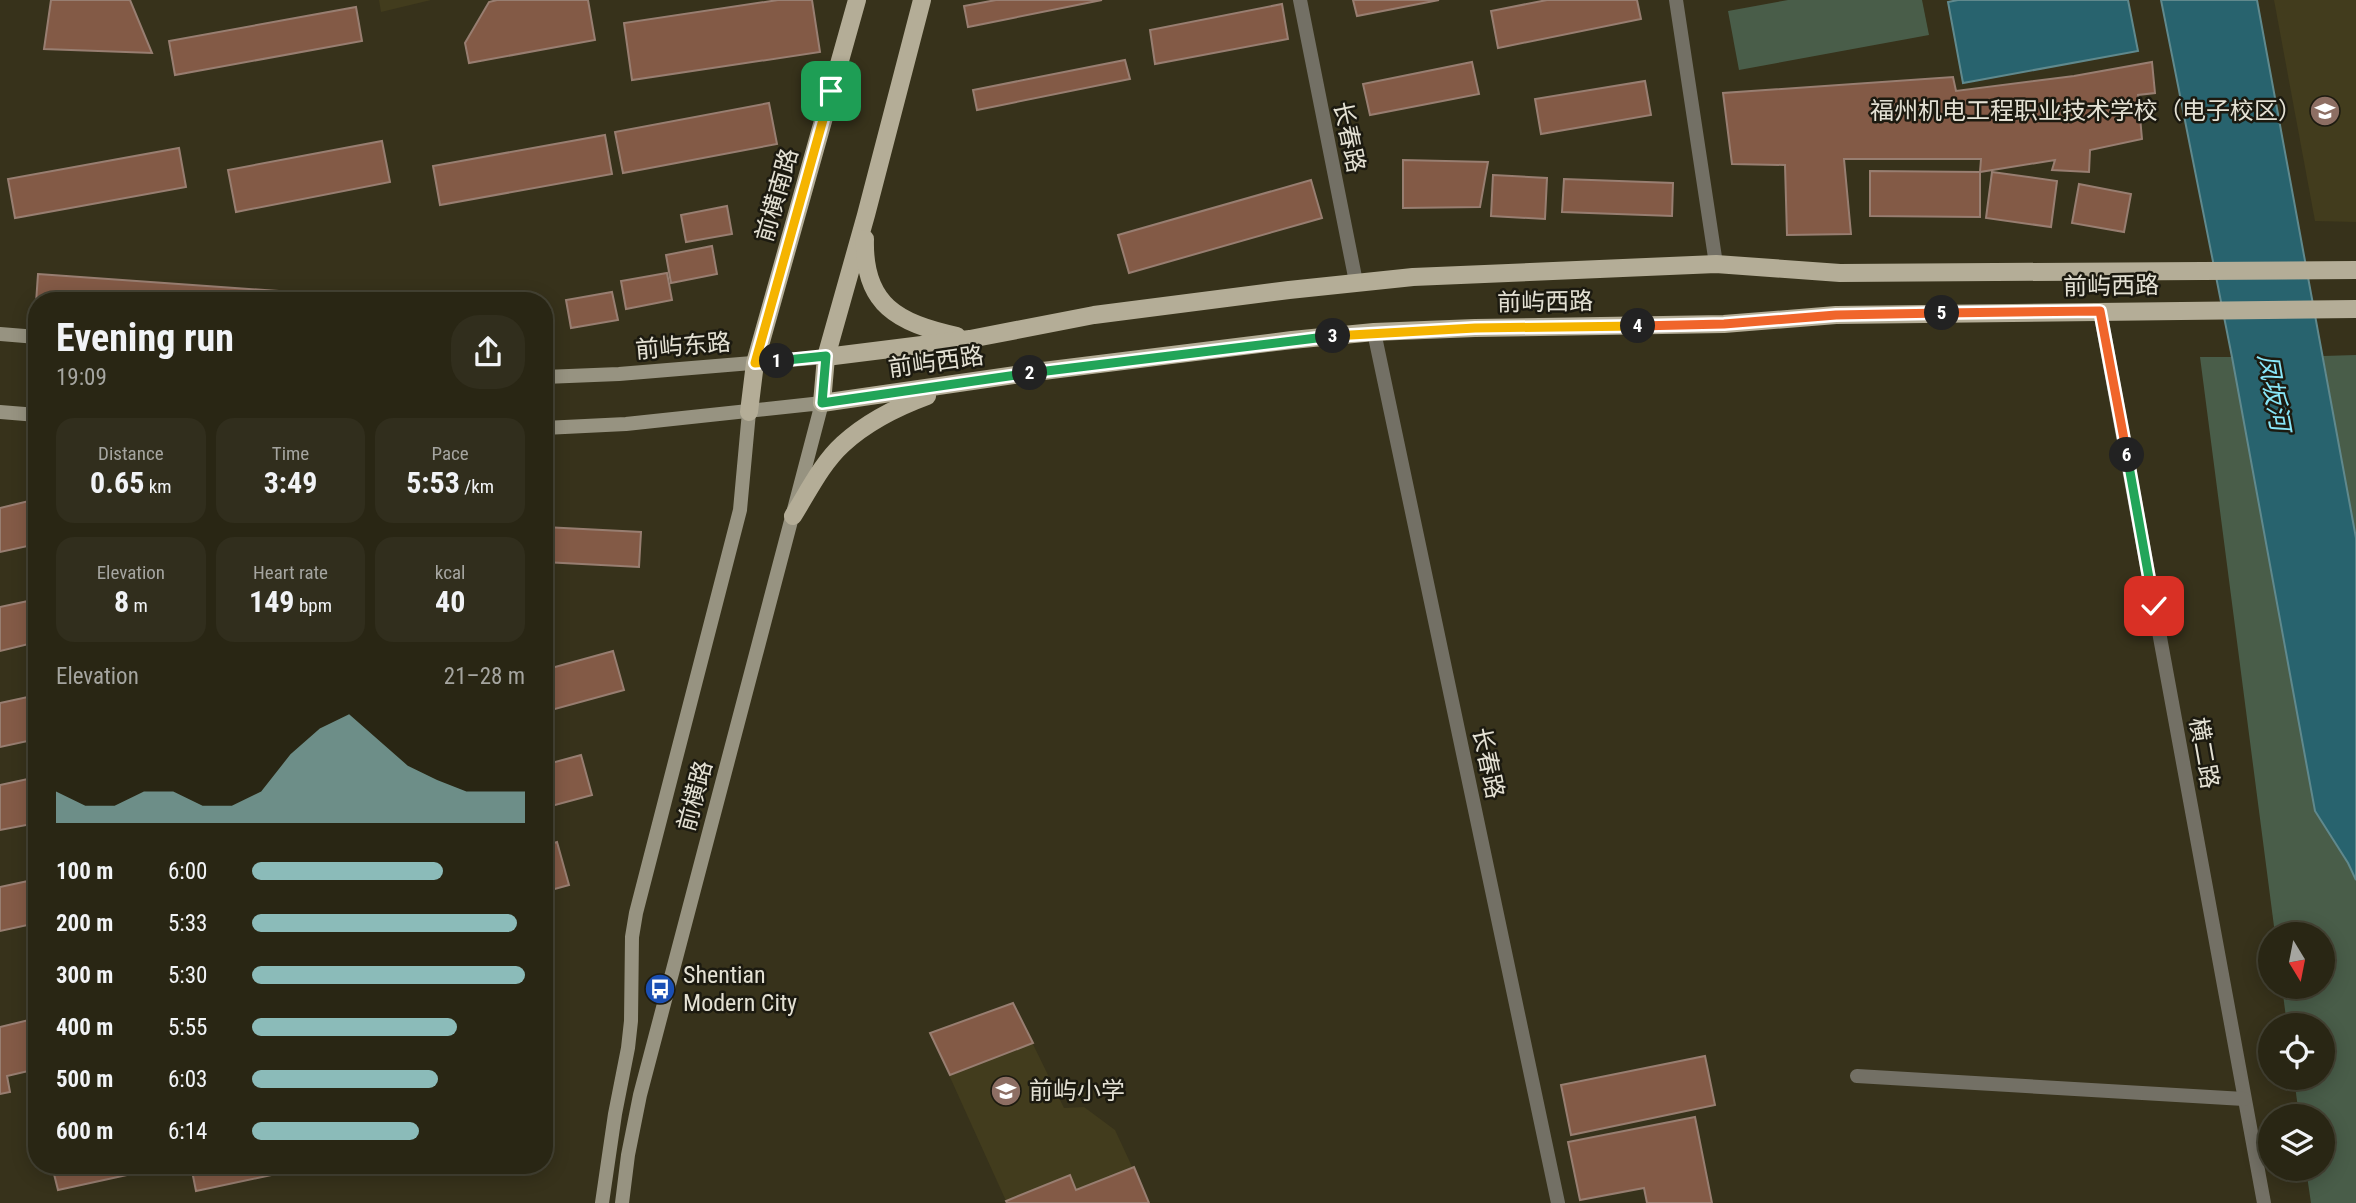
<!DOCTYPE html>
<html lang="en">
<head>
<meta charset="utf-8">
<style>
	:root { --surface:#292614; --page:#312e1d; --text:#f1f3f6; --muted:#a5a5a0; --line:#454334; --accent:#8bbbb9 }
	body { margin:0; font-family:"Roboto Condensed","Noto Sans SC",sans-serif; background:var(--page); color:var(--text); height:100vh; display:flex; flex-direction:column; font-size:26px; white-space:nowrap }
	* { box-sizing:border-box; margin:0 }
	p { font-size:23px; color:var(--muted) }
	.icon { flex:none; width:38px; height:38px; fill:none; stroke:currentColor; stroke-width:2; stroke-linecap:round; stroke-linejoin:round }
	.map { position:relative; flex:1; overflow:hidden }
	.sheet { position:absolute; left:28px; top:292px; width:525px; height:882px; display:flex; flex-direction:column; background:var(--surface); border-radius:28px; box-shadow:0 4px 18px #0003,0 0 0 2px var(--line) }
	.sheet>* { flex:none }
	.needle { width:46px; rotate:170deg }
	.controls { position:absolute; left:2258px; top:922px; display:grid; gap:14px }
	.controls a { display:grid; place-items:center; width:77px; height:77px; border-radius:50%; background:var(--surface); box-shadow:0 4px 18px #0003,0 0 0 2px var(--line); font-size:35px }
	.pin { position:absolute; display:grid; place-items:center; width:60px; height:60px; color:#fff; margin:-30px; border-radius:14px; box-shadow:0 4px 10px #0006 }
	.km { position:absolute; width:35px; height:35px; margin:-18px; border-radius:50%; background:#222; color:#fff; font-size:19px; line-height:35px; text-align:center }
	.round { display:grid; place-items:center; flex:none; width:74px; height:74px; border-radius:28px; background:var(--page) }
	.overview { display:flex; align-items:center; justify-content:space-between; height:119px; padding:0 28px }
	h1 { font-size:38px; font-weight:700; line-height:52px }
	.metrics { display:grid; grid-template-columns:repeat(3,1fr); gap:10px; height:119px; padding:7px 28px }
	.metrics div { display:grid; align-content:center; border-radius:18px; background:var(--page); text-align:center }
	.metrics b { font-size:30px; font-weight:700 }
	.metrics small { font-size:19px; font-weight:400 }
	.metrics p { font-size:19px }
	.chart { height:196px; padding:14px 28px }
	.chart p { display:flex; justify-content:space-between }
	.chart svg { width:100%; height:126px; margin-top:7px; fill:var(--accent); opacity:.7 }
	ul { padding:0 28px; list-style:none; font-size:23px }
	li { display:grid; grid-template-columns:112px 84px 1fr; align-items:center; height:52px }
	li i { height:18px; border-radius:9px; background:var(--accent) }
	.map>svg:first-child { display:block }
	.built { fill:#423c1d }
	.green { fill:#495d49 }
	.water { fill:#28636e; stroke:#60898d; stroke-width:2 }
	.building { fill:#835a46; stroke:#987e71; stroke-width:2 }
	.lines { fill:none; stroke-linecap:round; stroke-linejoin:round }
	.minor { stroke:#737065; stroke-width:14 }
	.tertiary { stroke:#737065; stroke-width:14 }
	.secondary { stroke:#979381; stroke-width:14 }
	.primary { stroke:#b4ad97; stroke-width:18 }
	.split-1-casing { stroke:#fff; stroke-width:14 }
	.split-2-casing { stroke:#fff; stroke-width:14 }
	.split-3-casing { stroke:#fff; stroke-width:14 }
	.split-4-casing { stroke:#fff; stroke-width:14 }
	.split-5-casing { stroke:#fff; stroke-width:14 }
	.split-6-casing { stroke:#fff; stroke-width:14 }
	.split-7-casing { stroke:#fff; stroke-width:14 }
	.split-1 { stroke:#f5b400; stroke-width:9 }
	.split-2 { stroke:#22a559; stroke-width:9 }
	.split-3 { stroke:#22a559; stroke-width:9 }
	.split-4 { stroke:#f5b400; stroke-width:9 }
	.split-5 { stroke:#f0652b; stroke-width:9 }
	.split-6 { stroke:#f0652b; stroke-width:9 }
	.split-7 { stroke:#22a559; stroke-width:9 }
	.labels { text-anchor:middle; stroke-width:5; stroke-linejoin:round; paint-order:stroke }
	.poi-label { font-size:24px; fill:#e4e1d4; stroke:#1c1a10; text-anchor:start }
	.street-label { font-size:24px; fill:#e4e1d4; stroke:#1c1a10 }
	.water-label { font-size:26px; font-style:italic; fill:#89e7f9; stroke:#1c1a10 }
</style>
</head>
<body>
<div class="map">
<svg width="2356" height="1203" viewBox="0 0 2356 1203">
	<rect width="100%" height="100%" fill="#37321b"/>
	<g class="built">
		<path d="M379,0H431L381,12Z"/>
		<path d="M2274,0H2356V222L2315,221Z"/>
		<path d="M1013,1003L1064,1108L1084,1107L1115,1130L1149,1203H1007L930,1033Z"/>
	</g>
	<g class="green">
		<path d="M1788,0H1922L1929,35L1739,70L1728,11Z"/>
		<path d="M2356,355V538L2323,356Z"/>
		<path d="M2200,357H2232L2315,811L2348,863L2356,880V1203H2311L2306,1169H2322V1116H2299L2294,1078H2322V1026L2287,1025L2282,987H2322V934H2275Z"/>
	</g>
	<g class="water">
		<path d="M1958,0H2128L2138,51L1963,83L1948,2Z"/>
		<path d="M2161,0H2257L2356,538V880L2348,863L2315,811L2232,357Z"/>
	</g>
	<g class="building">
		<path d="M51,0H130L152,53L44,49Z"/>
		<path d="M497,0H588L595,40L469,63L465,43L489,2Z"/>
		<path d="M778,0H812L820,52L632,80L624,23Z"/>
		<path d="M996,0H1102L968,27L964,6Z"/>
		<path d="M1353,0H1439L1357,16Z"/>
		<path d="M1547,0H1637L1641,19L1498,48L1491,11Z"/>
		<path d="M1282,4L1288,39L1155,64L1150,30Z"/>
		<path d="M356,7L362,41L175,75L169,41Z"/>
		<path d="M1125,60L1130,79L977,110L973,90Z"/>
		<path d="M1472,62L1479,94L1370,115L1363,84Z"/>
		<path d="M2152,62L2155,93L2138,95L2142,139L2090,150L2089,172L2052,170L2055,160L1980,172L1981,159H1844L1851,234L1787,235L1785,165L1732,164L1723,93L1953,77L1956,91L2074,76Z"/>
		<path d="M1645,81L1651,115L1541,134L1535,99Z"/>
		<path d="M769,103L777,144L623,173L615,132Z"/>
		<path d="M605,135L612,174L440,205L433,166Z"/>
		<path d="M382,141L390,182L236,212L228,170Z"/>
		<path d="M179,148L186,187L15,218L8,179Z"/>
		<path d="M1403,160L1488,162L1480,207L1403,208Z"/>
		<path d="M1870,171L1980,172V217L1870,216Z"/>
		<path d="M1992,172L2057,181L2051,227L1986,218Z"/>
		<path d="M1493,175L1547,178L1545,219L1491,216Z"/>
		<path d="M1564,179L1673,183L1672,216L1562,212Z"/>
		<path d="M1311,180L1322,218L1129,273L1118,235Z"/>
		<path d="M2079,184L2131,194L2124,232L2072,223Z"/>
		<path d="M727,206L732,234L686,242L681,215Z"/>
		<path d="M712,246L717,274L671,283L666,255Z"/>
		<path d="M667,273L672,300L626,309L621,281Z"/>
		<path d="M38,274L321,294L320,301H37L36,303Z"/>
		<path d="M612,292L618,320L571,328L566,300Z"/>
		<path d="M347,295L451,301H347Z"/>
		<path d="M37,499V544L0,552V508Z"/>
		<path d="M544,527L641,532L639,567L544,562Z"/>
		<path d="M37,599V642L0,651V607Z"/>
		<path d="M613,651L624,690L544,712V670Z"/>
		<path d="M37,695V739L0,747V703Z"/>
		<path d="M581,755L592,795L544,808V765Z"/>
		<path d="M37,777V823L0,830V785Z"/>
		<path d="M557,842L569,885L544,892V846Z"/>
		<path d="M37,879V923L0,931V887Z"/>
		<path d="M1013,1003L1033,1043L950,1075L930,1033Z"/>
		<path d="M37,1018V1069L7,1076L10,1092L0,1094V1027Z"/>
		<path d="M1705,1056L1715,1105L1571,1135L1561,1085Z"/>
		<path d="M1695,1117L1712,1203H1647L1644,1188L1580,1200L1568,1142Z"/>
		<path d="M52,1166H163L164,1167L58,1190Z"/>
		<path d="M191,1166H299L300,1169L196,1191Z"/>
		<path d="M1134,1167L1149,1203H1007L1006,1201L1070,1175L1076,1190Z"/>
	</g>
	<g class="lines">
		<g class="minor">
			<path d="M1676,0L1716,264"/>
			<path d="M2100,311L2264,1203"/>
			<path d="M1374,332L1558,1203"/>
			<path d="M1857,1076L2244,1099"/>
		</g>
		<path class="tertiary" d="M1300,0L1356,282"/>
		<g class="secondary">
			<path d="M0,334L37,337"/>
			<path d="M544,377L619,374L826,357"/>
			<path d="M0,412L37,415"/>
			<path d="M544,428L626,424L822,403L640,1095L628,1155L622,1203"/>
			<path d="M602,1203L615,1114L628,1048L631,1021L632,937L636,913L740,510L749,412"/>
		</g>
		<g class="primary">
			<path d="M922,0L866,215L826,357L822,403L1035,372L1292,340L1374,332L1475,328L1724,324L1836,315L2356,309"/>
			<path d="M865,239C863,305 898,323 957,336"/>
			<path d="M826,357L970,339L1094,315L1289,290L1413,277L1716,264L1840,273L2356,270"/>
			<path d="M749,412L755,363L857,0"/>
			<path d="M793,516C808,492 822,463 843,444C867,422 897,407 927,396"/>
		</g>
	</g>
	<g class="lines">
		<g class="split-1-casing">
			<path id="split-1" d="M777,361L755,363L831,91"/>
		</g>
		<g class="split-2-casing">
			<path id="split-2" d="M777,361L826,356L822,403L1030,373"/>
		</g>
		<g class="split-3-casing">
			<path id="split-3" d="M1030,373L1333,336"/>
		</g>
		<g class="split-4-casing">
			<path id="split-4" d="M1333,336L1475,328L1638,326"/>
		</g>
		<g class="split-5-casing">
			<path id="split-5" d="M1638,326L1724,324L1836,315L1942,313"/>
		</g>
		<g class="split-6-casing">
			<path id="split-6" d="M1942,313L2100,311L2127,455"/>
		</g>
		<g class="split-7-casing">
			<path id="split-7" d="M2127,455L2154,606"/>
		</g>
		<use href="#split-1" class="split-1"/>
		<use href="#split-2" class="split-2"/>
		<use href="#split-3" class="split-3"/>
		<use href="#split-4" class="split-4"/>
		<use href="#split-5" class="split-5"/>
		<use href="#split-6" class="split-6"/>
		<use href="#split-7" class="split-7"/>
	</g>
	<defs>
		<g id="school-disc" transform="scale(1.575)"><circle r="9.5" fill="#8d6e63" stroke="#1c1a10"/><path d="M0-5L7-2L0 1L-7-2ZM-4 1L0 2.5L4 1V4Q0 6-4 4Z" fill="#fff"/></g>
		<g id="bus-disc" transform="scale(1.575)"><circle r="9.5" fill="#1a4fb4" stroke="#1c1a10"/><path d="M-5-6H5V4H4V6H2V4H-2V6H-4V4H-5ZM-3.5-4V0h7V-4ZM-3.5 1.2v1.5H-2V1.2ZM2 1.2v1.5H3.5V1.2Z" fill="#fff"/></g>
	</defs>
	<g fill-rule="evenodd">
		<use href="#school-disc" x="2325" y="111"/>
		<use href="#bus-disc" x="660" y="989"/>
		<use href="#school-disc" x="1006" y="1091"/>
	</g>
	<g class="labels">
		<g class="poi-label">
			<text x="2302" y="119" text-anchor="end">福州机电工程职业技术学校（电子校区）</text>
			<text x="683" y="983">Shentian<tspan x="683" dy="28">Modern City</tspan></text>
			<text x="1029" y="1099">前屿小学</text>
		</g>
		<g class="street-label">
			<text transform="translate(1349 137) rotate(78)" y="8">长春路</text>
			<text transform="translate(777 195) rotate(-74)" y="8">前横南路</text>
			<text transform="translate(2111 286) rotate(-1)" y="8">前屿西路</text>
			<text transform="translate(1545 302) rotate(-1)" y="8">前屿西路</text>
			<text transform="translate(683 346) rotate(-5)" y="8">前屿东路</text>
			<text transform="translate(936 362) rotate(-8)" y="8">前屿西路</text>
			<text transform="translate(2204 753) rotate(80)" y="8">横二路</text>
			<text transform="translate(1488 763) rotate(78)" y="8">长春路</text>
			<text transform="translate(695 796) rotate(-75)" y="8">前横路</text>
		</g>
		<g class="water-label">
			<text transform="translate(2274 392) rotate(80)" y="9">凤坂河</text>
		</g>
	</g>
</svg>
<div class="controls">
<a><svg class="needle" viewBox="-14 -14 28 28"><path d="M0-13l5 13h-10z" fill="#e53935"/><path d="M0 13l5-13h-10z" fill="#a5a5a0"/></svg></a>
<a><svg class="icon" aria-label="locate" viewBox="0 0 24 24"><circle cx="12" cy="12" r="6"/><path d="M12 2v4M12 18v4M2 12h4M18 12h4"/></svg></a>
<a><svg class="icon" aria-label="layers" viewBox="0 0 24 24"><path d="M12 4l9 5-9 5-9-5zM3 14l9 5 9-5"/></svg></a>
</div>
<div class="pin" style="left:831px;top:91px;background:#1e9e55"><svg class="icon" aria-label="arrive" viewBox="0 0 24 24"><path d="M6 21V4h12l-3 4 3 4H6"/></svg></div>
<div class="pin" style="left:2154px;top:606px;background:#d93025"><svg class="icon" aria-label="check" viewBox="0 0 24 24"><path d="M5 12l5 5 9-10"/></svg></div>
<b class="km" style="left:777px;top:361px">1</b>
<b class="km" style="left:1030px;top:373px">2</b>
<b class="km" style="left:1333px;top:336px">3</b>
<b class="km" style="left:1638px;top:326px">4</b>
<b class="km" style="left:1942px;top:313px">5</b>
<b class="km" style="left:2127px;top:455px">6</b>
<section class="sheet">
<div class="overview"><div><h1>Evening run</h1><p>19:09</p></div><a class="round"><svg class="icon" aria-label="share" viewBox="0 0 24 24"><path d="M12 15V3M7 8l5-5 5 5M5 13v7h14v-7"/></svg></a></div>
<div class="metrics">
<div><p>Distance</p><b>0.65<small> km</small></b></div>
<div><p>Time</p><b>3:49</b></div>
<div><p>Pace</p><b>5:53<small> /km</small></b></div>
</div>
<div class="metrics">
<div><p>Elevation</p><b>8<small> m</small></b></div>
<div><p>Heart rate</p><b>149<small> bpm</small></b></div>
<div><p>kcal</p><b>40</b></div>
</div>
<div class="chart"><p><span>Elevation</span>21–28 m</p>
<svg viewBox="0 0 160 44" preserveAspectRatio="none"><path d="M0 44V33L10 38L20 38L30 33L40 33L50 38L60 38L70 33L80 20L90 11L100 6L110 15L120 24L130 29L140 33L150 33L160 33V44z"/></svg>
</div>
<ul>
<li><b>100 m</b>6:00<i style="width:70%"></i></li>
<li><b>200 m</b>5:33<i style="width:97%"></i></li>
<li><b>300 m</b>5:30<i style="width:100%"></i></li>
<li><b>400 m</b>5:55<i style="width:75%"></i></li>
<li><b>500 m</b>6:03<i style="width:68%"></i></li>
<li><b>600 m</b>6:14<i style="width:61%"></i></li>
</ul>
</section>
</div>
</body>
</html>
